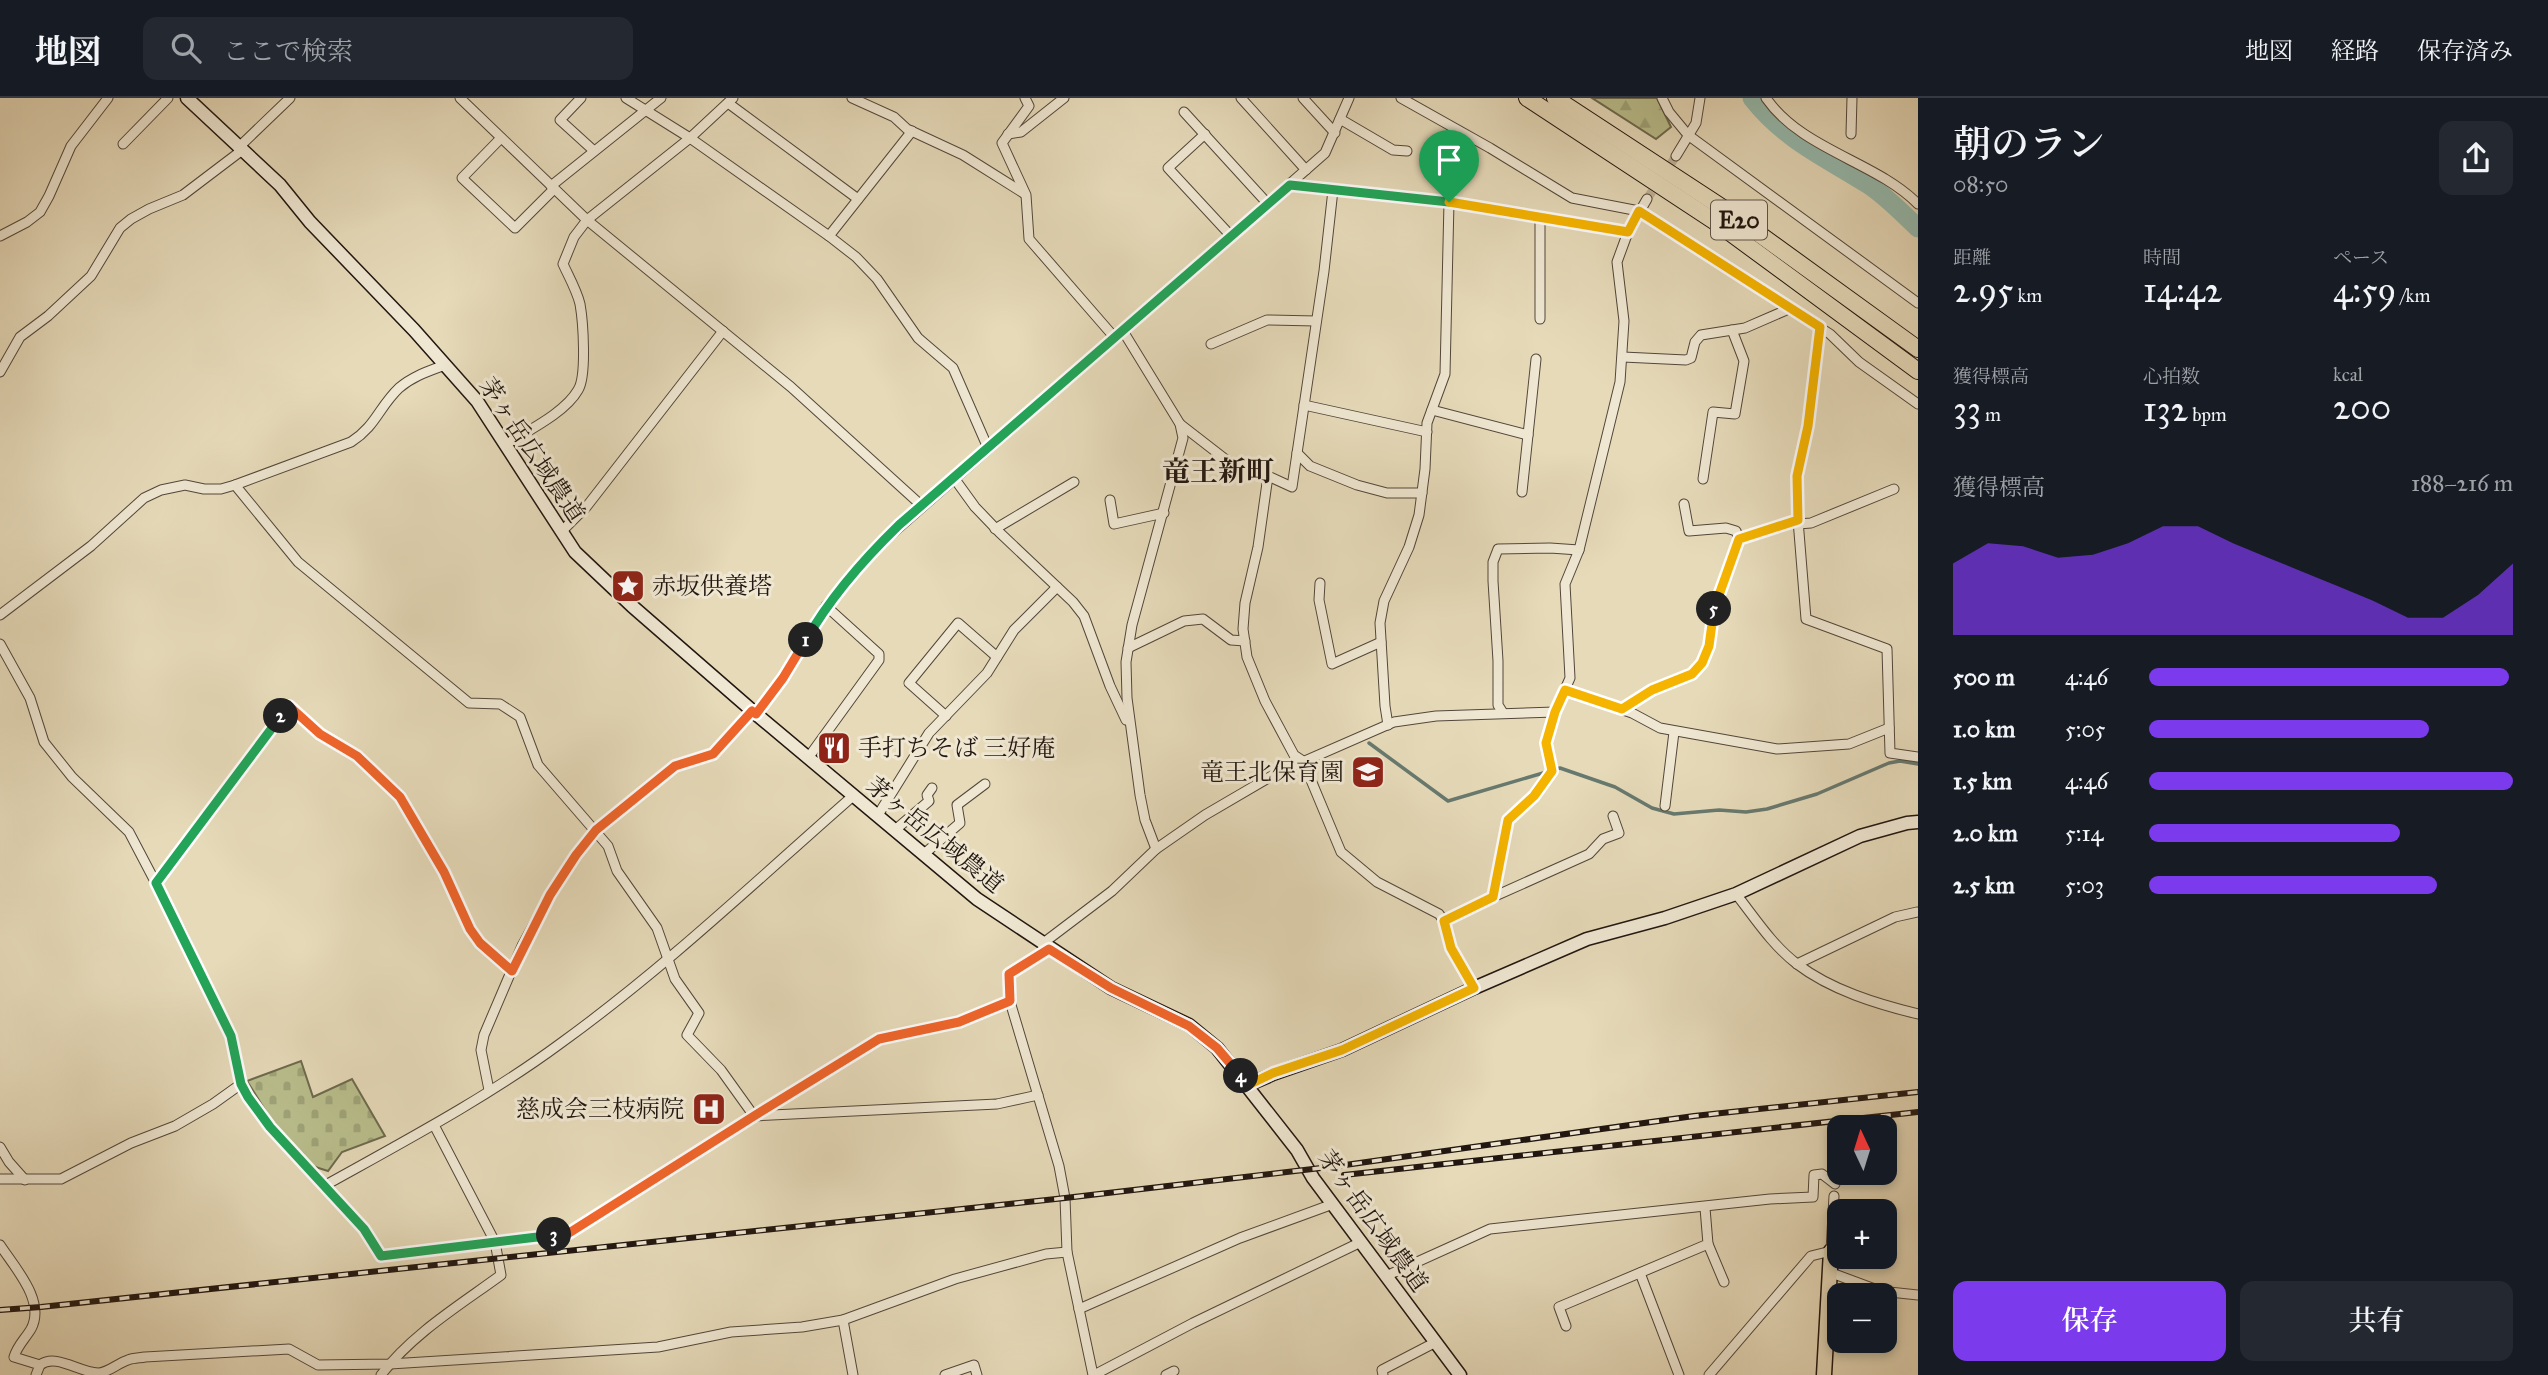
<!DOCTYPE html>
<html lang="ja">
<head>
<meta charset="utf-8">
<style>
	:root { --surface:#171b24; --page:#242831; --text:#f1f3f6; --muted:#9ea1a6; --line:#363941; --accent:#7c3aed }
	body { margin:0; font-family:"IM FELL Great Primer","Noto Serif JP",serif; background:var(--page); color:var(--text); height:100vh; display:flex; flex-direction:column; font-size:26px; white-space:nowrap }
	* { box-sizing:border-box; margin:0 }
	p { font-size:23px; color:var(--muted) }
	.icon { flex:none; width:38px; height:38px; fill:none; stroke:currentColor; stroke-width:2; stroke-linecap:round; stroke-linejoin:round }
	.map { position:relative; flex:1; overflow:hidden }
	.sheet { display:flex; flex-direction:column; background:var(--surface); width:630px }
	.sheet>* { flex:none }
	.needle { width:46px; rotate:356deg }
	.controls { position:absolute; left:1827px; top:1017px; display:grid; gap:14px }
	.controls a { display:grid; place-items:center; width:70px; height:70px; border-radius:14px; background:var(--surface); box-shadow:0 4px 10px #0003; font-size:35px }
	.pin { position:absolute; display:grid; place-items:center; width:60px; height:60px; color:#fff; margin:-72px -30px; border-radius:50% 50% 50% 0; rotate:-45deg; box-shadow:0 0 7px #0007 }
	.pin .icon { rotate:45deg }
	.km { position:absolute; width:35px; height:35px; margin:-18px; border-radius:50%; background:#222; color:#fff; font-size:19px; line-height:35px; text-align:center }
	.round { display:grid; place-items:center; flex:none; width:74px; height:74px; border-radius:14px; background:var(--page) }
	.head { display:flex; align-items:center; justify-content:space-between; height:119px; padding:0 35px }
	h1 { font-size:38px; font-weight:600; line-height:52px }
	.stats { display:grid; grid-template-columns:repeat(3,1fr); gap:10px; height:119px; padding:7px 35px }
	.stats div { display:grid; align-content:center }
	.stats b { font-size:35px; font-weight:600 }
	.stats small { font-size:19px; font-weight:400 }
	.stats p { font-size:19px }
	.chart { height:196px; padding:14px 35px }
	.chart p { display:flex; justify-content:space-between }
	.chart svg { width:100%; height:126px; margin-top:7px; fill:var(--accent); opacity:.7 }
	.action { display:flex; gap:14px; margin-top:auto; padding:14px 35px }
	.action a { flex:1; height:80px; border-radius:14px; background:var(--accent); color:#fff; font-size:28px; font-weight:600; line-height:80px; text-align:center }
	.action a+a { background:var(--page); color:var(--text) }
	ul { padding:0 35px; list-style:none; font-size:23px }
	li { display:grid; grid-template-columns:112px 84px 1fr; align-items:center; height:52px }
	li i { height:18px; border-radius:9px; background:var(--accent) }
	header { display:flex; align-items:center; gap:42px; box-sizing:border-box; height:98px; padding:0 35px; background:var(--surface); border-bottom:2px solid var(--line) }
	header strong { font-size:33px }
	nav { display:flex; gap:38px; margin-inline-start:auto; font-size:24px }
	.search { width:490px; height:63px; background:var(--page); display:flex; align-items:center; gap:18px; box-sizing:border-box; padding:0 24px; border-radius:14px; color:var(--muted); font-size:26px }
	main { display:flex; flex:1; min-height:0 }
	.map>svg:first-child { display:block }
	.forest { fill:url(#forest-firs); stroke:#6d6a4e; stroke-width:2 }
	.cemetery { fill:url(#cemetery-stones); stroke:#6d6a4e; stroke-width:2 }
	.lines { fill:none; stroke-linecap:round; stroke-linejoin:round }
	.stream { stroke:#67796f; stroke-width:3.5 }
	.river { stroke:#96bbae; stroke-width:19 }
	.street-tunnel { stroke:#bfb397; stroke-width:9; stroke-dasharray:9 4.5; stroke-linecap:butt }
	.street-casing { stroke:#52473a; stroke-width:11 }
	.secondary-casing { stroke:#211610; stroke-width:15 }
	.primary-casing { stroke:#211610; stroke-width:17 }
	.highway-casing { stroke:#211610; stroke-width:18 }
	.street { stroke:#efe7d2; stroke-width:9 }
	.secondary { stroke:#efe7d2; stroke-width:12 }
	.primary { stroke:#e6dab9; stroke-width:14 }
	.highway { stroke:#e6dab9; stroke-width:16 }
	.rail-casing { stroke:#211610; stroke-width:6 }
	.rail { stroke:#efe7d2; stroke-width:3.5; stroke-dasharray:10; stroke-linecap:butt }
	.split-1-casing { stroke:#fff; stroke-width:14 }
	.split-2-casing { stroke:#fff; stroke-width:14 }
	.split-3-casing { stroke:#fff; stroke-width:14 }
	.split-4-casing { stroke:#fff; stroke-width:14 }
	.split-5-casing { stroke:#fff; stroke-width:14 }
	.split-6-casing { stroke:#fff; stroke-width:14 }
	.split-1 { stroke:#22a559; stroke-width:9 }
	.split-2 { stroke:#f0652b; stroke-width:9 }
	.split-3 { stroke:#22a559; stroke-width:9 }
	.split-4 { stroke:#f0652b; stroke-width:9 }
	.split-5 { stroke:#f5b400; stroke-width:9 }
	.split-6 { stroke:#f5b400; stroke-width:9 }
	.labels { text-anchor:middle; stroke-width:6; stroke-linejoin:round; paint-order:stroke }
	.shield { fill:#efe7d2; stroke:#5f554a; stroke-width:2 }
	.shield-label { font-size:23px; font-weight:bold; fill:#211610 }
	.street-label { font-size:24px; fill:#211610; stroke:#efe7d2 }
	.poi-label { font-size:24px; fill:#211610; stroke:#efe7d2; text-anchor:start }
	.quarter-label { font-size:28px; font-weight:bold; fill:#211610; stroke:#efe7d2 }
</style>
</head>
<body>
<header>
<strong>地図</strong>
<div class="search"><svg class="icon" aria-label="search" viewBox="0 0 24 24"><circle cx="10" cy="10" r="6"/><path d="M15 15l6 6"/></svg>ここで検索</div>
<nav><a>地図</a><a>経路</a><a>保存済み</a></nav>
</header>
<main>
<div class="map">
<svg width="1918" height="1277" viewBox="0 0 1918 1277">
	<defs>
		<pattern id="forest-firs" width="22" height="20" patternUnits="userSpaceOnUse" patternTransform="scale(1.75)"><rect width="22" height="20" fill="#b9be8c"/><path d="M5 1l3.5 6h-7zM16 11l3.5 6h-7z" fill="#9fa378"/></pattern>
		<pattern id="cemetery-stones" width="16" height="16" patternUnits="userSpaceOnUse" patternTransform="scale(1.75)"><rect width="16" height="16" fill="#b9be8c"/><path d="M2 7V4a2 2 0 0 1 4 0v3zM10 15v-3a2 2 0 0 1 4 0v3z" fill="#9fa378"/></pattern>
	</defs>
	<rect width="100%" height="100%" fill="#e6dab9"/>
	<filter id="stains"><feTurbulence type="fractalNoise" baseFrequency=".00286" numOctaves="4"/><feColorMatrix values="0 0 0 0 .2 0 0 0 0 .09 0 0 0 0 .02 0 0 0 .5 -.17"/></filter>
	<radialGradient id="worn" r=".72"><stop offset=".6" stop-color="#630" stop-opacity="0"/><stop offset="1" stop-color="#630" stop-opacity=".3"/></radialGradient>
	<path class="forest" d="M1592,0H1657L1671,29L1656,41Z"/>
	<path class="cemetery" d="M301,963L313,999L352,981L385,1038L342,1054L328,1073L309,1067L275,1028L247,983Z"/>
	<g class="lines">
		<path class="stream" d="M1369,645L1448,703L1560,670L1615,689L1652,710L1674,716L1719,712L1746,714L1767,711L1817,696L1889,665L1900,663L1918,666"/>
		<path class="river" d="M1752,0C1786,43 1825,59 1869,87C1887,99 1902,115 1918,130"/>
		<path class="street-tunnel" d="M1647,101L1676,58"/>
		<g class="street-casing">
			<g id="street">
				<path d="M460,0L587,122L791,289L922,408"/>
				<path d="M581,0L560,22L593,52"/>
				<path d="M626,0L690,40L829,138L856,159L877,181L918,240L953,270L988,350"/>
				<path d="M852,0L894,19L907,31L963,57L1025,96"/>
				<path d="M1025,0L1029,8L1002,45L1026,97L1029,141L1115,240"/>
				<path d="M1241,0L1306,72"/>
				<path d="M1303,0L1335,35"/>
				<path d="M1401,0L1490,50L1572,100L1639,113L1830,236L1859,264L1918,306"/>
				<path d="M1662,0L1669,14L1688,37L1918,205"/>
				<path d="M1766,0C1802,52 1875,63 1918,106"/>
				<path d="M728,5L858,101"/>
				<path d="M1184,14L1268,106"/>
				<path d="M1340,21L1393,52L1407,53"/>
				<path d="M1008,36L1021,34L1064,0"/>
				<path d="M1205,36L1168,70L1231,138"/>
				<path d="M1851,36L1852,0"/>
				<path d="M501,40L462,80L515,130L554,91"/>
				<path d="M123,46L168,0"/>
				<path d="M238,50L290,0"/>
				<path d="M1676,58L1696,25L1700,0"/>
				<path d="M1290,87L1449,104L1628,134"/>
				<path d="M551,88L661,0"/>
				<path d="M1540,119V221"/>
				<path d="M0,138L27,124L40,114L49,98L71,48L108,0"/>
				<path d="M829,138L912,33"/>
				<path d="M1820,229L1808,328L1797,378L1798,422L1806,521L1887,551L1890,655L1918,659"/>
				<path d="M1123,233L1180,326L1183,340L1132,527L1126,564L1127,600L1140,697L1145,722L1156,751"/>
				<path d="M1211,246L1267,222L1316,223"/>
				<path d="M1623,259L1686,262L1691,260L1695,244L1701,237L1745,230L1791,210"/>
				<path d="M0,274L20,239L48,218L91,178L120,130L131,121L149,111L183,97L241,53"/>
				<path d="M1304,307L1427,334"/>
				<path d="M1432,312L1528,337"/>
				<path d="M1180,326L1238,371L1268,378L1292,389L1324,173L1333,92"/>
				<path d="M505,347C527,333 565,315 578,292C587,278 583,223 580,206C577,193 569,179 563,166L574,139L587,122L690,40L733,0"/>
				<path d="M1297,355L1310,368L1357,387L1387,395H1422"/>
				<path d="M1268,378L1258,449L1245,505L1243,531L1247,559L1265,603L1294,657L1303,663L1341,754L1377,784L1439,816L1444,823L1451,850L1474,890"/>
				<path d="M954,380L975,409L999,434L1073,504L1084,518L1110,588L1126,622"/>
				<path d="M1703,381L1713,314L1735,316L1744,263L1732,232"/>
				<path d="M235,387L298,464L469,605L500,606L520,619L538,667L608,748L617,773L657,830L675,881L699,915L687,937L721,972L754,1018L997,1006L1038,997"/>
				<path d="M1522,394L1536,261"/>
				<path d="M1110,402L1114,426L1164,415"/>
				<path d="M1684,406L1689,433L1726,430L1736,433L1739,441"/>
				<path d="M1798,426L1811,425L1894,391"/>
				<path d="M995,431L1074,384"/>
				<path d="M562,433L587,408L723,233"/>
				<path d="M1320,485L1319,502L1332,566L1381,544"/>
				<path d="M0,517L91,448L144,400L161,392L185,387L204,391H221L235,387L351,344C376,328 379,309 399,290C413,278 429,273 445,267"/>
				<path d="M0,546L30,600L44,644L72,679L129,734L181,833L231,938L241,986L248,999L270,1029L364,1131L381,1158L570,1135L754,1018L879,941L959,924L1010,903"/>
				<path d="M1128,550L1184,523L1203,521L1231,542L1245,543"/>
				<path d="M1565,592L1632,615L1660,630L1777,651L1849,646L1889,630"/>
				<path d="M1622,611L1652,592L1692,576L1702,565L1709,548L1715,509L1739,441L1798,422"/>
				<path d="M1503,615L1498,607V563L1493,483V464L1498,451L1550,450L1579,452"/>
				<path d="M756,616L783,580L826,508L870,455L1325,55L1349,0"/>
				<path d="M946,618L909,585L958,525L997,559"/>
				<path d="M1388,627L1385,608L1380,525L1384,503L1409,449L1419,417L1425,371L1427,325L1445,276L1449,104"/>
				<path d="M808,660L879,562V556L826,508"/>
				<path d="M1665,708L1674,634"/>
				<path d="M878,717L929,635L987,575L1014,532L1057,489"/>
				<path d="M895,732L929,703L927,697L932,690"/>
				<path d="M924,756L960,725L957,707L985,686"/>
				<path d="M156,785L289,608L320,636L357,658L400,699L444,774L470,831L480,845L511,873"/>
				<path d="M1736,796C1755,820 1772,847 1797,866C1831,892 1877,906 1918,916"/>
				<path d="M1493,799L1589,756L1603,741L1619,735L1613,718"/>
				<path d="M1444,823L1493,799L1508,722L1534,698L1552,673L1546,645L1555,614L1570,580L1565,486L1579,452L1620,284L1624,223L1617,164L1628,134L1647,101"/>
				<path d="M1042,846L1112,793L1156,751L1205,717L1275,676L1394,624L1436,618L1555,614"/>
				<path d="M1049,851L1009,876L1011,907L1059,1068L1065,1100L1067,1154L1093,1277"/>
				<path d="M1797,866L1895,819L1917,814"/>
				<path d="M489,992L481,952L484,937L522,848L550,797L576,757L596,732L675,668L713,656L752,613"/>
				<path d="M0,1049L9,1064L25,1082"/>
				<path d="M0,1081H61L131,1045L175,1028L213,1006L241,986"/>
				<path d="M324,1088C403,1044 488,999 561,945C665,870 757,782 853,698"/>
				<path d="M1708,1146L1724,1184"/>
				<path d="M0,1147C15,1170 46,1203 31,1231C25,1241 17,1248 14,1259L40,1267L36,1277"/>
				<path d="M1829,1174L1880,1193L1918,1197"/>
				<path d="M1640,1175L1679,1277"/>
				<path d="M1386,1178L1490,1131L1770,1101L1813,1099L1814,1077L1822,1076L1835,1086"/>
				<path d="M1079,1211L1240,1140L1333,1106"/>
				<path d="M843,1222L853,1277"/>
				<path d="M1566,1228L1559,1209L1708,1146L1705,1110"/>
				<path d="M40,1267C56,1255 78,1274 98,1275C108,1275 118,1265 128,1262C133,1260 140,1260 145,1259L289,1251L318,1267L390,1266L658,1249L731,1234L802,1229L843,1222L955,1181L1046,1156L1067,1154"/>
				<path d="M381,1277C412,1236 460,1207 501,1177L495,1144L434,1027"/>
				<path d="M945,1277L974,1267L977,1277"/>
				<path d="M1094,1277L1193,1225L1361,1144"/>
				<path d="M1166,1277L1174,1273"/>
				<path d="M1383,1277L1382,1272L1436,1244"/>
				<path d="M1709,1277L1811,1158L1831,1153L1834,1098"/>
			</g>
		</g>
		<g class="secondary-casing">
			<g id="secondary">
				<path d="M187,0L280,87L310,124L414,232L477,303L575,454L632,508L756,616L977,801L1111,890L1189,927L1217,950L1297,1052L1313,1080L1460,1277"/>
				<path d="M1248,987L1273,976L1342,952L1474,890L1587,841L1665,820L1736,796L1860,738L1907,725L1918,724"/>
			</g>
		</g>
		<g class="primary-casing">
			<path id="primary" d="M1824,1277L1831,1153"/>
		</g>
		<g class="highway-casing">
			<g id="highway">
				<path d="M1527,0L1717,125L1918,273"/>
				<path d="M1555,0L1726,112L1918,251"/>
			</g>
		</g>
		<use href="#street" class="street"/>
		<use href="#secondary" class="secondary"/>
		<use href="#primary" class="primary"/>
		<use href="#highway" class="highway"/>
		<g class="rail-casing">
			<g id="rail">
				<path d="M1344,1077L1918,1014"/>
				<path d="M0,1212L41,1209L1065,1100L1338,1068L1694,1018L1918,994"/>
			</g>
		</g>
		<use href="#rail" class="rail"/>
	</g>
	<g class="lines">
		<g class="split-1-casing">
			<path id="split-1" d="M806,542C831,498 863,462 899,427L1290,87L1449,104"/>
		</g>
		<g class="split-2-casing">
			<path id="split-2" d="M281,618L289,608L320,636L357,658L400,699L444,774L470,831L480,845L512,873L550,797L576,757L596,732L675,668L713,656L752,613L756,616L783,580L806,542"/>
		</g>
		<g class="split-3-casing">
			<path id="split-3" d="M281,618L156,785L231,938L241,986L248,999L270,1029L364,1131L381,1158L554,1137"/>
		</g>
		<g class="split-4-casing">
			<path id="split-4" d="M554,1137L569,1135L754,1018L879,941L959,924L1010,903L1009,876L1049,851L1111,890L1189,928L1217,950L1241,978"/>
		</g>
		<g class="split-5-casing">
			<path id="split-5" d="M1241,978L1248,987L1273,975L1342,952L1474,890L1451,850L1444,823L1493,799L1508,722L1534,698L1552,673L1546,645L1555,614L1565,592L1622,611L1652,592L1692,576L1702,565L1709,548L1714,511"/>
		</g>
		<g class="split-6-casing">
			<path id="split-6" d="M1449,104L1628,134L1639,113L1820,229L1808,328L1797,378L1798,422L1739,441L1714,511"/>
		</g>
		<use href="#split-1" class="split-1"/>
		<use href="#split-2" class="split-2"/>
		<use href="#split-3" class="split-3"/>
		<use href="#split-4" class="split-4"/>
		<use href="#split-5" class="split-5"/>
		<use href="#split-6" class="split-6"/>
	</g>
	<defs>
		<g id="sight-square" transform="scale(1.75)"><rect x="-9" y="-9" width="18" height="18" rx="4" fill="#8f2418" stroke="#efe7d2"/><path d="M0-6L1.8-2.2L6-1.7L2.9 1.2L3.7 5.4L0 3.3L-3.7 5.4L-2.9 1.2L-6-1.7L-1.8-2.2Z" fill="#fff"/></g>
		<g id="restaurant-square" transform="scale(1.75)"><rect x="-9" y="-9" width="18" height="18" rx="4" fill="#8f2418" stroke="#efe7d2"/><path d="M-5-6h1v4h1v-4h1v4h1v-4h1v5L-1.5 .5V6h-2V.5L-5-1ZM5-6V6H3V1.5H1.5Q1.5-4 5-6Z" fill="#fff"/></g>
		<g id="school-square" transform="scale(1.75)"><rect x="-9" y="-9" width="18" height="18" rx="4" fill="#8f2418" stroke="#efe7d2"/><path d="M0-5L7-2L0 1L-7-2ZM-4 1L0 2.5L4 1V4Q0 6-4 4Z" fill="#fff"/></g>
		<g id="hospital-square" transform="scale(1.75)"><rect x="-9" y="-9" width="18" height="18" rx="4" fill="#8f2418" stroke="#efe7d2"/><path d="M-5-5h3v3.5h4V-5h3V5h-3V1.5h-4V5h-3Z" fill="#fff"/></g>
	</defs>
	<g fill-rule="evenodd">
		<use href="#sight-square" x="628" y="488"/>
		<use href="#restaurant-square" x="834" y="650"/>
		<use href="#school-square" x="1368" y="674"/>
		<use href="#hospital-square" x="709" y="1011"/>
	</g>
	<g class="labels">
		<rect class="shield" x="1711" y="102.5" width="56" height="39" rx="5"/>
		<g class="shield-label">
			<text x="1739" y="130">E20</text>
		</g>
		<g class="street-label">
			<text transform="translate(532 352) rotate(56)" y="8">茅ヶ岳広域農道</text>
			<text transform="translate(935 737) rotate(39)" y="8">茅ヶ岳広域農道</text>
			<text transform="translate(1373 1123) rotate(54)" y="8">茅ヶ岳広域農道</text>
		</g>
		<g class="poi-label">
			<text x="652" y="496">赤坂供養塔</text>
			<text x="858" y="658">手打ちそば 三好庵</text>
			<text x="1344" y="682" text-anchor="end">竜王北保育園</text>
			<text x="684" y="1019" text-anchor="end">慈成会三枝病院</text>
		</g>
		<g class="quarter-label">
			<text x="1218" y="383">竜王新町</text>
		</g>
	</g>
	<rect width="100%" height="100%" filter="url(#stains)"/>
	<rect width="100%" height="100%" fill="url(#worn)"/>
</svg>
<div class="controls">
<a><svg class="needle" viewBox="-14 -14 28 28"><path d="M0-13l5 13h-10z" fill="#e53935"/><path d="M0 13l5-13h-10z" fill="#9ea1a6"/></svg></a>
<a>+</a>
<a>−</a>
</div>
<div class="pin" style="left:1449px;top:104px;background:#1e9e55"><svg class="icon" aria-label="arrive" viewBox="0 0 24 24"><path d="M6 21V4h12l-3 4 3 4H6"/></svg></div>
<b class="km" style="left:806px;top:542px">1</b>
<b class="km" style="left:281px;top:618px">2</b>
<b class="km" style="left:554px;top:1137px">3</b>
<b class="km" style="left:1241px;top:978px">4</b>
<b class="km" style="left:1714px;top:511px">5</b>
</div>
<section class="sheet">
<div class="head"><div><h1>朝のラン</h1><p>08:50</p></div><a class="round"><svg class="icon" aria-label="share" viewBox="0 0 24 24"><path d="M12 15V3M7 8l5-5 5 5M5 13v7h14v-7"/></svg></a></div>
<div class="stats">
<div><p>距離</p><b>2.95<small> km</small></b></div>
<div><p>時間</p><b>14:42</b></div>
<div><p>ペース</p><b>4:59<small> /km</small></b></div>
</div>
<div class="stats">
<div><p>獲得標高</p><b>33<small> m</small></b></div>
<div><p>心拍数</p><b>132<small> bpm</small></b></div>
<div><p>kcal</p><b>200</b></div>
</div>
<div class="chart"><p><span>獲得標高</span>188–216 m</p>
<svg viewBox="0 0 160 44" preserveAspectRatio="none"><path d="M0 44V19L10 12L20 13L30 17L40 16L50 12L60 6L70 6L80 12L90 17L100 22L110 27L120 32L130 38L140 38L150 30L160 19V44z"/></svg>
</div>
<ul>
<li><b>500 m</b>4:46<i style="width:99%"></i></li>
<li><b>1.0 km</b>5:05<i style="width:77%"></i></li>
<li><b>1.5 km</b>4:46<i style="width:100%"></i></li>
<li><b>2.0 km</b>5:14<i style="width:69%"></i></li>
<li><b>2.5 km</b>5:03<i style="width:79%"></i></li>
</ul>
<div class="action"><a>保存</a><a>共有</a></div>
</section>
</main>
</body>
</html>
